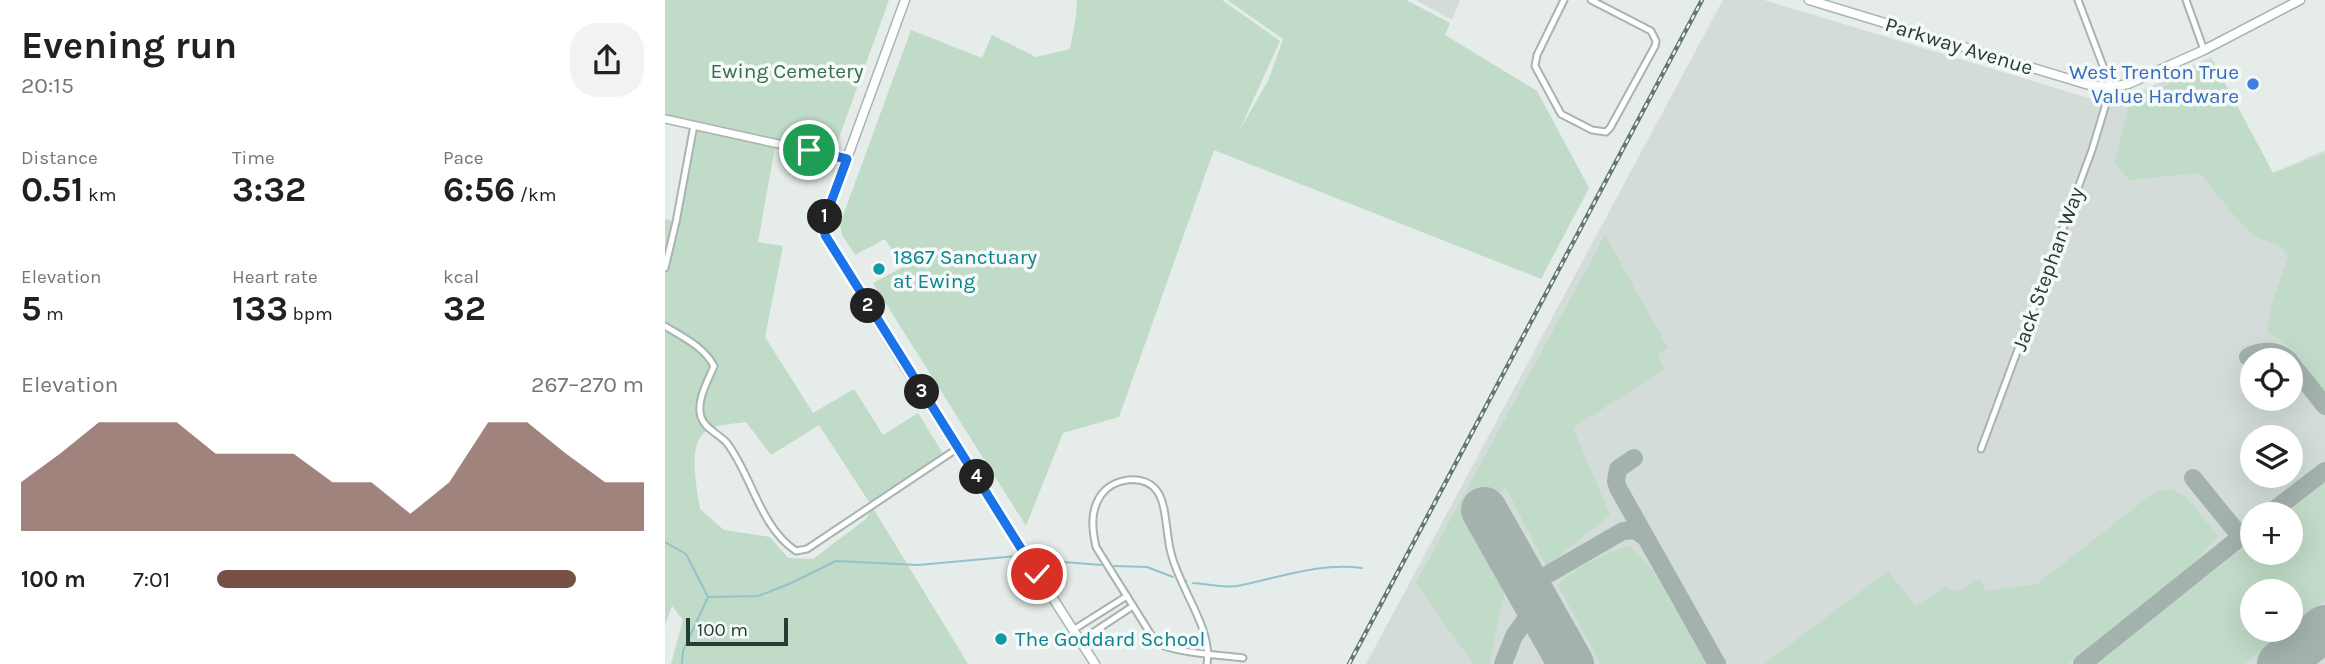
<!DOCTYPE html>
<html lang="en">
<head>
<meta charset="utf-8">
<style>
	:root { --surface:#fff; --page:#f2f2f2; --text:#202124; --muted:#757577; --accent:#775045 }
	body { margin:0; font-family:Karla,sans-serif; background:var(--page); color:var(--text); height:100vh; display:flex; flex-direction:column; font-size:26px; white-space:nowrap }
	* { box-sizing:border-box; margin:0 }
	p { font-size:23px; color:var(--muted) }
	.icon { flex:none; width:38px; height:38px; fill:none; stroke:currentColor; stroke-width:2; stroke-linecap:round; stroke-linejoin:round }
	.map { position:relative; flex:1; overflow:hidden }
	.sheet { display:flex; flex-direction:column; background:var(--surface); width:665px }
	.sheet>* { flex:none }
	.buttons { position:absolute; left:1575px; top:348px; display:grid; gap:14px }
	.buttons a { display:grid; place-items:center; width:63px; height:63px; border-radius:50%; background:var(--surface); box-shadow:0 7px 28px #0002; font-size:35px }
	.scale { position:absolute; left:21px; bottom:18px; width:102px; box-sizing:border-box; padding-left:7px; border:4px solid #263c36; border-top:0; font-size:19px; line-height:24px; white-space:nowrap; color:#263c36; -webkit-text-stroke:5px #f5f9f7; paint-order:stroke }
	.pin { position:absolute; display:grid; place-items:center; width:60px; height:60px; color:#fff; margin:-30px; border:4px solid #fff; border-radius:50%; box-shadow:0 2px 7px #0007 }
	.km { position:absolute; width:35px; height:35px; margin:-18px; border-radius:50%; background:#222; color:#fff; font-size:19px; line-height:35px; text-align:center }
	.round { display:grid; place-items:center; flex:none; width:74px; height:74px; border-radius:28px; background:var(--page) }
	.headline { display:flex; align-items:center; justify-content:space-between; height:119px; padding:0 21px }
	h1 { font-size:38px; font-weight:700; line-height:52px }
	.figures { display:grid; grid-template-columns:repeat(3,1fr); gap:10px; height:119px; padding:7px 21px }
	.figures div { display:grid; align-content:center }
	.figures b { font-size:35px; font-weight:700 }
	.figures small { font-size:19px; font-weight:400 }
	.figures p { font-size:19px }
	.chart { height:196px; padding:14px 21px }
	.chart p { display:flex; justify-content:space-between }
	.chart svg { width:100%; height:126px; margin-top:7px; fill:var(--accent); opacity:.7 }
	ul { padding:0 21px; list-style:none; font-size:23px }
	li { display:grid; grid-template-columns:112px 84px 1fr; align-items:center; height:52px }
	li i { height:18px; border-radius:9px; background:var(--accent) }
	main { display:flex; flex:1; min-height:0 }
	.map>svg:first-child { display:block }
	.built { fill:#d3dcd8; fill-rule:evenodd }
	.green { fill:#c0dbc7; fill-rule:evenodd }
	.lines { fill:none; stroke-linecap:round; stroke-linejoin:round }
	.stream { stroke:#94c2ca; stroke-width:2 }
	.taxiway { stroke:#a3b2ad; stroke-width:18 }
	.runway { stroke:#a3b2ad; stroke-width:46 }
	.minor-casing { stroke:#a8b4b0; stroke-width:9 }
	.tertiary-casing { stroke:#a8b4b0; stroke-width:10 }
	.secondary-casing { stroke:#a4b7b0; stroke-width:11 }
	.minor { stroke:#fff; stroke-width:5 }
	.tertiary { stroke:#fff; stroke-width:7 }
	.secondary { stroke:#fff; stroke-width:8 }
	.rail-casing { stroke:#617771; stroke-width:4.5 }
	.rail { stroke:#f5f9f7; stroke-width:2; stroke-dasharray:5; stroke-linecap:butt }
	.route-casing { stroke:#fff; stroke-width:14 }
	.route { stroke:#1a73e8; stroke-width:9 }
	.shop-dot { fill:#3f7fe0; stroke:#f5f9f7; stroke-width:2.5 }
	.culture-dot { fill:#0f9aa8; stroke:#f5f9f7; stroke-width:2.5 }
	.labels { text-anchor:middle; stroke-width:7; stroke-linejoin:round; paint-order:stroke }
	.street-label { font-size:21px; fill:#263c36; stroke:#f5f9f7 }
	.park-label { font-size:21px; fill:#356e4b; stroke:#f5f9f7 }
	.shop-label { font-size:21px; fill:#366cbe; stroke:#f5f9f7; text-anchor:end }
	.culture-label { font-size:21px; fill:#0d838f; stroke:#f5f9f7; text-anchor:start }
</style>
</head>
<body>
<main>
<section class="sheet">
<div class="headline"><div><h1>Evening run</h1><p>20:15</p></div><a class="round"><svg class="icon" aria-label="share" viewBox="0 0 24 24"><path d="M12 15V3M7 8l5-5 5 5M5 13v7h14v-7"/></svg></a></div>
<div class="figures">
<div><p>Distance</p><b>0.51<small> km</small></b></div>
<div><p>Time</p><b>3:32</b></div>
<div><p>Pace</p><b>6:56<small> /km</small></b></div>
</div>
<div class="figures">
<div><p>Elevation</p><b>5<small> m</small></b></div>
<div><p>Heart rate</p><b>133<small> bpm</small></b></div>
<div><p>kcal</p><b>32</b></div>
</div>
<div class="chart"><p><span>Elevation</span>267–270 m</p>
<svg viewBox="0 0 160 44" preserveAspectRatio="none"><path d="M0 44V27L10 17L20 6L30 6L40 6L50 17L60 17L70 17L80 27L90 27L100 38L110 27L120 6L130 6L140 17L150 27L160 27V44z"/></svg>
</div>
<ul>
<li><b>100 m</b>7:01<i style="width:84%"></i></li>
</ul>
</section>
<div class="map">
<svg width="1660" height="664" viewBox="0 0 1660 664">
	<rect width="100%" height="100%" fill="#e5ece9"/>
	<g class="built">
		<path d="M751,0H795L787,20Z"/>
		<path d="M1058,0H1099L1437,102L1460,99L1546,57L1608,173L1660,150V664H701ZM1587,360H1626V399H1587ZM1587,438H1626V476H1587ZM1587,514H1626V553H1587ZM1587,592H1626V630H1587Z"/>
	</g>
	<g class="green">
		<path d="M0,0H224L168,154L111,142L93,242L118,246L100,337L148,413L189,389L218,435L253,413L282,460L208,508L303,664H6L18,620L7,606L0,625V219L11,222L29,123L0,116ZM81,422L106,455L154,425L208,508L201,519L148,559L123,558L105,537L59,530L35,509C32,489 21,441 43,430C53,424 70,424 81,422Z"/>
		<path d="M412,0H557L615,41L574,131L604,79L618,39L562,0H741L785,23L780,35L872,91L924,188L876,279L549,150L454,417L398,433L361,526L208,283L238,267L220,239L190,255L177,235L175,224L246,30L317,58L327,35L371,57L405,49L411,17Z"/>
		<path d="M1548,61L1608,173L1660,154V392L1628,349L1602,331L1606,305L1623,258C1620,242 1600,244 1589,235C1572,222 1550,190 1534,173L1464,180L1450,162L1464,105Z"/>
		<path d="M940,235L1003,348L993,354L999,369L908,428L945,515L881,566L841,488L798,515L840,589L824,664H808L751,583Z"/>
		<path d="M1660,483V600L1626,627V592H1587V630H1622L1579,664H1431L1587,541V553H1626V514H1621Z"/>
		<path d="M1506,489L1521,497L1553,536L1528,564L1403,664H1099L1223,571L1251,607L1279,587L1292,592L1315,579L1321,591L1372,584L1490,492Z"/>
		<path d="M965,546L984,565L1042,664H936L893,585C914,565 937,554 965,546Z"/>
	</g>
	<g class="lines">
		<g class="stream">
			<path d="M0,542L21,554L43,597L18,651L17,664"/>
			<path d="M386,561L436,565"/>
			<path d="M449,566L482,567L508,577"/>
			<path d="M520,581H521"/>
			<path d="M528,583C542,584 558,588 572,586C614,578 654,562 697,568"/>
			<path d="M43,597L93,596L124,584L171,561L253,565L352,556"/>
		</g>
		<g class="taxiway">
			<path d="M1583,357C1596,349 1613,350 1624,360"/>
			<path d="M1626,363L1660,406"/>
			<path d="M969,458L953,469L951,481L953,488L1052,664"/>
			<path d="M1528,478L1576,537"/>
			<path d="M1604,514L1660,471"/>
			<path d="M885,573L958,531L970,530L980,537"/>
			<path d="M838,664L849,636L859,622"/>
			<path d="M1417,664L1587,528"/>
		</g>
		<g class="runway">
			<path d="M819,510L906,664"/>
			<path d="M1615,664L1660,628"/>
		</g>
		<g class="minor-casing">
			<g id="minor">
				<path d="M899,0L872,55L870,66L896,114L927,130L941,132L945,128L990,46L991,41L986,31L926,0"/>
				<path d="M1521,0L1539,50"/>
				<path d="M0,268L11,222L29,125"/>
				<path d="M0,326C19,338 38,346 49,366C43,381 31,400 36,417C40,429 54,434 62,443C87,476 95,527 131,551L142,549L293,448"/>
				<path d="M1316,449L1427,150L1446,87L1413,0"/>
				<path d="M408,630L462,596"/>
				<path d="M415,641L468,606"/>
				<path d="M542,664C548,629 515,590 506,553C501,536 502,504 492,491C479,473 448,478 436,495C425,511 427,529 431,547L490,641C505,653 556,655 578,658"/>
			</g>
		</g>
		<g class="tertiary-casing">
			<path id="tertiary" d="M0,119L182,159"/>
		</g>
		<g class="secondary-casing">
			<g id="secondary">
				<path d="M240,0L159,221L160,235L237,362L430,664"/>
				<path d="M1144,0L1424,85L1446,87L1463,84L1539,50L1635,0"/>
			</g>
		</g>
		<use href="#minor" class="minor"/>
		<use href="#tertiary" class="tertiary"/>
		<use href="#secondary" class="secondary"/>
		<g class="rail-casing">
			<path id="rail" d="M684,664L1037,0"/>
		</g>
		<use href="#rail" class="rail"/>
	</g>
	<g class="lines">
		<g class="route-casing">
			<path id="route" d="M144,150L182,159L159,221L160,235L372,574"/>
		</g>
		<use href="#route" class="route"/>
	</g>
	<circle class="shop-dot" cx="1588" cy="84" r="7"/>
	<g class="culture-dot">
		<circle cx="214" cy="269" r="7"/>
		<circle cx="336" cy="639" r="7"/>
	</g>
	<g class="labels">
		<g class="street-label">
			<text transform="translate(1294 46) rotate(17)" y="7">Parkway Avenue</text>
			<text transform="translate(1383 269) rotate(-70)" y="7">Jack Stephan Way</text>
		</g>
		<g class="park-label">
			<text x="122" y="78">Ewing Cemetery</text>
		</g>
		<g class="shop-label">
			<text x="1574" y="79">West Trenton True<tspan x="1574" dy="24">Value Hardware</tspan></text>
		</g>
		<g class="culture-label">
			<text x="228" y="264">1867 Sanctuary<tspan x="228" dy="24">at Ewing</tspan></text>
			<text x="350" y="646">The Goddard School</text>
		</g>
	</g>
</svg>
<div class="buttons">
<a><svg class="icon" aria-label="locate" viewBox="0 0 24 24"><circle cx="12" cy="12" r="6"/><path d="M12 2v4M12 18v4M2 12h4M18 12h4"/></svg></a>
<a><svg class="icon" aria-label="layers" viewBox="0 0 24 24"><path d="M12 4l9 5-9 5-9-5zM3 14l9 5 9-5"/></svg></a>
<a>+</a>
<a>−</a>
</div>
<div class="scale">100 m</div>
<div class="pin" style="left:144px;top:150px;background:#1e9e55"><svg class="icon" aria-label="arrive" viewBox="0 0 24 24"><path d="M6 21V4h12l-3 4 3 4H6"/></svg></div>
<div class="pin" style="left:372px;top:574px;background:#d93025"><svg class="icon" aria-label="check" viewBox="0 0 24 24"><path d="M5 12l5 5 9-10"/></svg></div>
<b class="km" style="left:160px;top:217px">1</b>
<b class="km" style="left:203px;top:306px">2</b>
<b class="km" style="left:257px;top:392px">3</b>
<b class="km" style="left:312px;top:477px">4</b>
</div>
</main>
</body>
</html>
